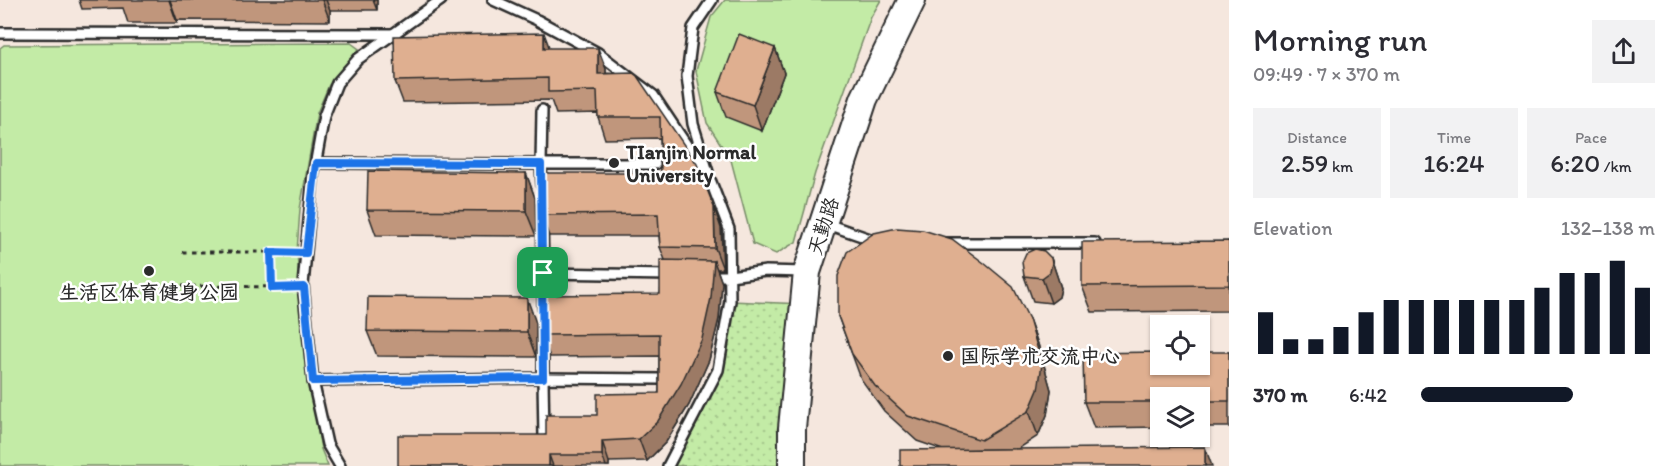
<!DOCTYPE html>
<html lang="en">
<head>
<meta charset="utf-8">
<style>
	:root { --surface:#fff; --page:#f2f2f3; --text:#2b2b33; --muted:#7c7c81; --accent:#111827 }
	body { margin:0; font-family:Itim,"LXGW WenKai TC",sans-serif; background:var(--page); color:var(--text); height:100vh; display:flex; flex-direction:column; font-size:22px; white-space:nowrap }
	* { box-sizing:border-box; margin:0 }
	p { font-size:20px; color:var(--muted) }
	.icon { flex:none; width:33px; height:33px; fill:none; stroke:currentColor; stroke-width:2; stroke-linecap:round; stroke-linejoin:round }
	.map { position:relative; flex:1; overflow:hidden }
	.panel { display:flex; flex-direction:column; background:var(--surface); width:450px }
	.panel>* { flex:none }
	.fabs { position:absolute; left:1150px; top:315px; display:grid; gap:12px }
	.fabs a { display:grid; place-items:center; width:60px; height:60px; border-radius:0px; background:var(--surface); box-shadow:0 2px 4px #0004; font-size:30px }
	.pin { position:absolute; display:grid; place-items:center; width:51px; height:51px; color:#fff; margin:-26px; border-radius:12px; box-shadow:0 3px 9px #0006 }
	.round { display:grid; place-items:center; flex:none; width:63px; height:63px; border-radius:0px; background:var(--page) }
	.summary { display:flex; align-items:center; justify-content:space-between; height:102px; padding:0 24px }
	h1 { font-size:33px; font-weight:600; line-height:45px }
	.metrics { display:grid; grid-template-columns:repeat(3,1fr); gap:9px; height:102px; padding:6px 24px }
	.metrics div { display:grid; align-content:center; border-radius:0px; background:var(--page); text-align:center }
	.metrics b { font-size:26px; font-weight:600 }
	.metrics small { font-size:16px; font-weight:400 }
	.metrics p { font-size:16px }
	.chart { height:168px; padding:12px 24px }
	.chart p { display:flex; justify-content:space-between }
	.chart svg { width:100%; height:108px; margin-top:6px; stroke:var(--accent); stroke-width:6 }
	ul { padding:0 24px; list-style:none; font-size:20px }
	li { display:grid; grid-template-columns:96px 72px 1fr; align-items:center; height:45px }
	li i { height:15px; border-radius:8px; background:var(--accent) }
	main { display:flex; flex:1; min-height:0 }
	.map>svg:first-child { display:block }
	.green { fill:#c3eba6; stroke:#778b68; stroke-width:1.5 }
	.park { fill:url(#park-dots); stroke:#778b68; stroke-width:1.5 }
	.lines { fill:none; stroke-linecap:round; stroke-linejoin:round }
	.lane-casing { stroke:#2b2b2b; stroke-width:14 }
	.secondary-casing { stroke:#2b2b2b; stroke-width:30 }
	.path { stroke:#2b2b2b; stroke-width:3; stroke-dasharray:4.5 4.5; stroke-linecap:butt }
	.lane { stroke:#fff; stroke-width:9 }
	.secondary { stroke:#fff; stroke-width:26 }
	.wall { fill:#c0967c; stroke:#2b2b2b; stroke-width:1.5 }
	.shaded-wall { fill:#9c7a65; stroke:#2b2b2b; stroke-width:1.5 }
	.building { fill:#dfaf90; stroke:#2b2b2b; stroke-width:1.5 }
	.route-casing { stroke:#fff; stroke-width:12 }
	.route { stroke:#1a73e8; stroke-width:8 }
	.poi-dot { fill:#2b2b2b; stroke:#fff; stroke-width:2 }
	.labels { text-anchor:middle; stroke-width:5; stroke-linejoin:round; paint-order:stroke }
	.poi-label { font-size:20px; font-weight:bold; fill:#2b2b2b; stroke:#fff; text-anchor:start }
	.street-label { font-size:20px; fill:#2b2b2b; stroke:#fff }
</style>
</head>
<body>
<main>
<div class="map">
<svg width="1229" height="466" viewBox="0 0 1229 466">
	<defs>
		<pattern id="park-dots" width="8" height="8" patternUnits="userSpaceOnUse" patternTransform="scale(1.5)"><rect width="8" height="8" fill="#c3eba6"/><path d="M2 2h.1M6 6h.1" fill="none" stroke="#a8ca8f" stroke-width="1.8" stroke-linecap="round"/></pattern>
	</defs>
	<rect width="100%" height="100%" fill="#f5e7de"/>
	<filter id="ink" filterUnits="userSpaceOnUse"><feTurbulence type="fractalNoise" baseFrequency=".0167" numOctaves="2"/><feDisplacementMap in="SourceGraphic" scale="12" xChannelSelector="R" yChannelSelector="G"/><feConvolveMatrix kernelMatrix="1 2 1 2 8 2 1 2 1" color-interpolation-filters="sRGB"/></filter>
	<g filter="url(#ink)">
		<g class="green">
			<path d="M725,0H881L871,17L815,173L796,242L776,254L753,244L731,160L707,123L696,71L711,17Z"/>
			<path d="M351,43L359,49L329,85L317,113L300,209L297,252L304,350L321,449L328,466H0V48L4,45Z"/>
		</g>
		<path class="park" d="M730,301L804,304L792,466H668L718,370Z"/>
		<g class="lines">
			<g class="lane-casing">
				<g id="lane">
					<path d="M493,0L537,20L598,53L653,95L711,182L729,229L730,301L718,370L668,466"/>
					<path d="M0,33L395,34"/>
					<path d="M542,110L541,164H655"/>
					<path d="M316,163L541,164L542,185"/>
					<path d="M708,172L693,124L687,76L693,28L712,0"/>
					<path d="M542,207L543,273"/>
					<path d="M824,223L879,242"/>
					<path d="M946,243H1095"/>
					<path d="M708,276H730L766,271L805,272"/>
					<path d="M543,307V273L670,275"/>
					<path d="M313,381L543,378V330"/>
					<path d="M544,439L543,378L661,379"/>
					<path d="M340,466L327,444L313,381L303,285L313,177L324,116L337,83L358,59L441,0"/>
				</g>
			</g>
			<g class="secondary-casing">
				<path id="secondary" d="M792,466V428L807,272L864,99L912,0"/>
			</g>
			<g class="path">
				<path d="M182,252H292"/>
				<path d="M271,252L272,288"/>
				<path d="M182,286L290,287"/>
			</g>
			<use href="#lane" class="lane"/>
			<use href="#secondary" class="secondary"/>
		</g>
		<g class="wall">
			<path d="M79,0H377V10H330V21L177,20V23H128L123,8L82,9Z"/>
			<path d="M549,48L606,69V73L637,76L721,228L723,269H717L722,283L719,319L709,360L689,405L666,442L647,461L609,462V466H398L546,435L659,393V356L550,357L542,335L660,294L665,260L660,247L659,236H549L541,215L661,173L660,138L605,139L598,117V113L556,114L551,100L403,102L395,81Z"/>
			<path d="M775,48L784,73L762,131L726,117L717,92Z"/>
			<path d="M526,173L535,198L536,236L376,235L367,210Z"/>
			<path d="M1229,241V311L1092,312L1082,286Z"/>
			<path d="M1051,258L1061,288L1059,297L1051,303L1033,301L1024,276Z"/>
			<path d="M838,316L1029,319L1038,344L1051,390L1047,415L1038,436L1018,449L943,450L917,441L884,411L861,379Z"/>
			<path d="M536,323V357L377,356L367,331Z"/>
			<path d="M1229,352V427H1200V398H1161V427L1094,428L1084,402Z"/>
		</g>
		<g class="shaded-wall">
			<path d="M169,0H170L177,20V23Z"/>
			<path d="M322,0H326L330,10V21Z"/>
			<path d="M373,0H377V10Z"/>
			<path d="M544,33L552,55L544,48Z"/>
			<path d="M598,48L606,69V95L598,74Z"/>
			<path d="M775,48L784,73L762,131L753,105Z"/>
			<path d="M526,173L535,198L536,236L526,211Z"/>
			<path d="M714,207L721,228L723,269L715,248Z"/>
			<path d="M1051,258L1061,288L1059,297L1051,303L1042,278Z"/>
			<path d="M714,261L722,283L719,319L709,360L689,405L666,442L647,461L639,439Z"/>
			<path d="M527,298L536,323V357L527,332Z"/>
			<path d="M1029,319L1038,344L1051,390L1047,415L1038,436L1029,411Z"/>
			<path d="M602,441L609,462V466H606L602,455Z"/>
			<path d="M1205,447L1212,466H1205Z"/>
			<path d="M549,455L553,466H549Z"/>
		</g>
		<g class="building">
			<path d="M544,33V48H598V74L633,73L637,76L697,164L714,207L715,248L660,247L658,214L541,215L540,173H661L660,117H598L597,91L548,92V78L395,81L394,36Z"/>
			<path d="M739,34L775,48L753,105L717,92Z"/>
			<path d="M368,171L526,173V211L367,210Z"/>
			<path d="M897,228L923,230L952,239L984,263L1013,287L1029,319L1042,364L1038,390L1029,411L981,440L908,416L875,386L852,354L838,316V276L847,252L874,233Z"/>
			<path d="M1229,241V285L1082,286V242Z"/>
			<path d="M1035,249L1044,251L1051,258L1052,263L1050,272L1042,278L1024,276L1022,262L1026,253Z"/>
			<path d="M660,260L714,261L711,298L702,339L681,384L658,421L639,439L602,441V455H549V466H398V435H546V415H597V394L659,393V334L542,335V295L660,294Z"/>
			<path d="M368,297L527,298V332L367,331Z"/>
			<path d="M1161,352V364H1200V352H1229V401H1200V398H1161V402H1084L1083,353Z"/>
			<path d="M1205,447V466H900V450Z"/>
		</g>
	</g>
	<g class="lines" filter="url(#ink)">
		<g class="route-casing">
			<path id="route" d="M316,163L541,164L543,378L313,381L304,287L272,288L271,252L306,253Z"/>
		</g>
		<use href="#route" class="route"/>
	</g>
	<g class="poi-dot">
		<circle cx="614" cy="163" r="6"/>
		<circle cx="149" cy="271" r="6"/>
		<circle cx="948" cy="356" r="6"/>
	</g>
	<g class="labels">
		<g class="poi-label">
			<text x="626" y="159">TIanjin Normal<tspan x="626" dy="23">University</tspan></text>
			<text x="149" y="299" text-anchor="middle">生活区体育健身公园</text>
			<text x="960" y="363">国际学术交流中心</text>
		</g>
		<g class="street-label">
			<text transform="translate(823 226) rotate(-72)" y="7">天勤路</text>
		</g>
	</g>
</svg>
<div class="fabs">
<a><svg class="icon" aria-label="locate" viewBox="0 0 24 24"><circle cx="12" cy="12" r="6"/><path d="M12 2v4M12 18v4M2 12h4M18 12h4"/></svg></a>
<a><svg class="icon" aria-label="layers" viewBox="0 0 24 24"><path d="M12 4l9 5-9 5-9-5zM3 14l9 5 9-5"/></svg></a>
</div>
<div class="pin" style="left:543px;top:273px;background:#1e9e55"><svg class="icon" aria-label="arrive" viewBox="0 0 24 24"><path d="M6 21V4h12l-3 4 3 4H6"/></svg></div>
</div>
<section class="panel">
<div class="summary"><div><h1>Morning run</h1><p>09:49 · 7 × 370 m</p></div><a class="round"><svg class="icon" aria-label="share" viewBox="0 0 24 24"><path d="M12 15V3M7 8l5-5 5 5M5 13v7h14v-7"/></svg></a></div>
<div class="metrics">
<div><p>Distance</p><b>2.59<small> km</small></b></div>
<div><p>Time</p><b>16:24</b></div>
<div><p>Pace</p><b>6:20<small> /km</small></b></div>
</div>
<div class="chart"><p><span>Elevation</span>132–138 m</p>
<svg viewBox="0 0 160 44" preserveAspectRatio="none"><path d="M5 44V27M15 44V38M25 44V38M35 44V33M45 44V27M55 44V22M65 44V22M75 44V22M85 44V22M95 44V22M105 44V22M115 44V17M125 44V11M135 44V11M145 44V6M155 44V17"/></svg>
</div>
<ul>
<li><b>370 m</b>6:42<i style="width:65%"></i></li>
</ul>
</section>
</main>
</body>
</html>
